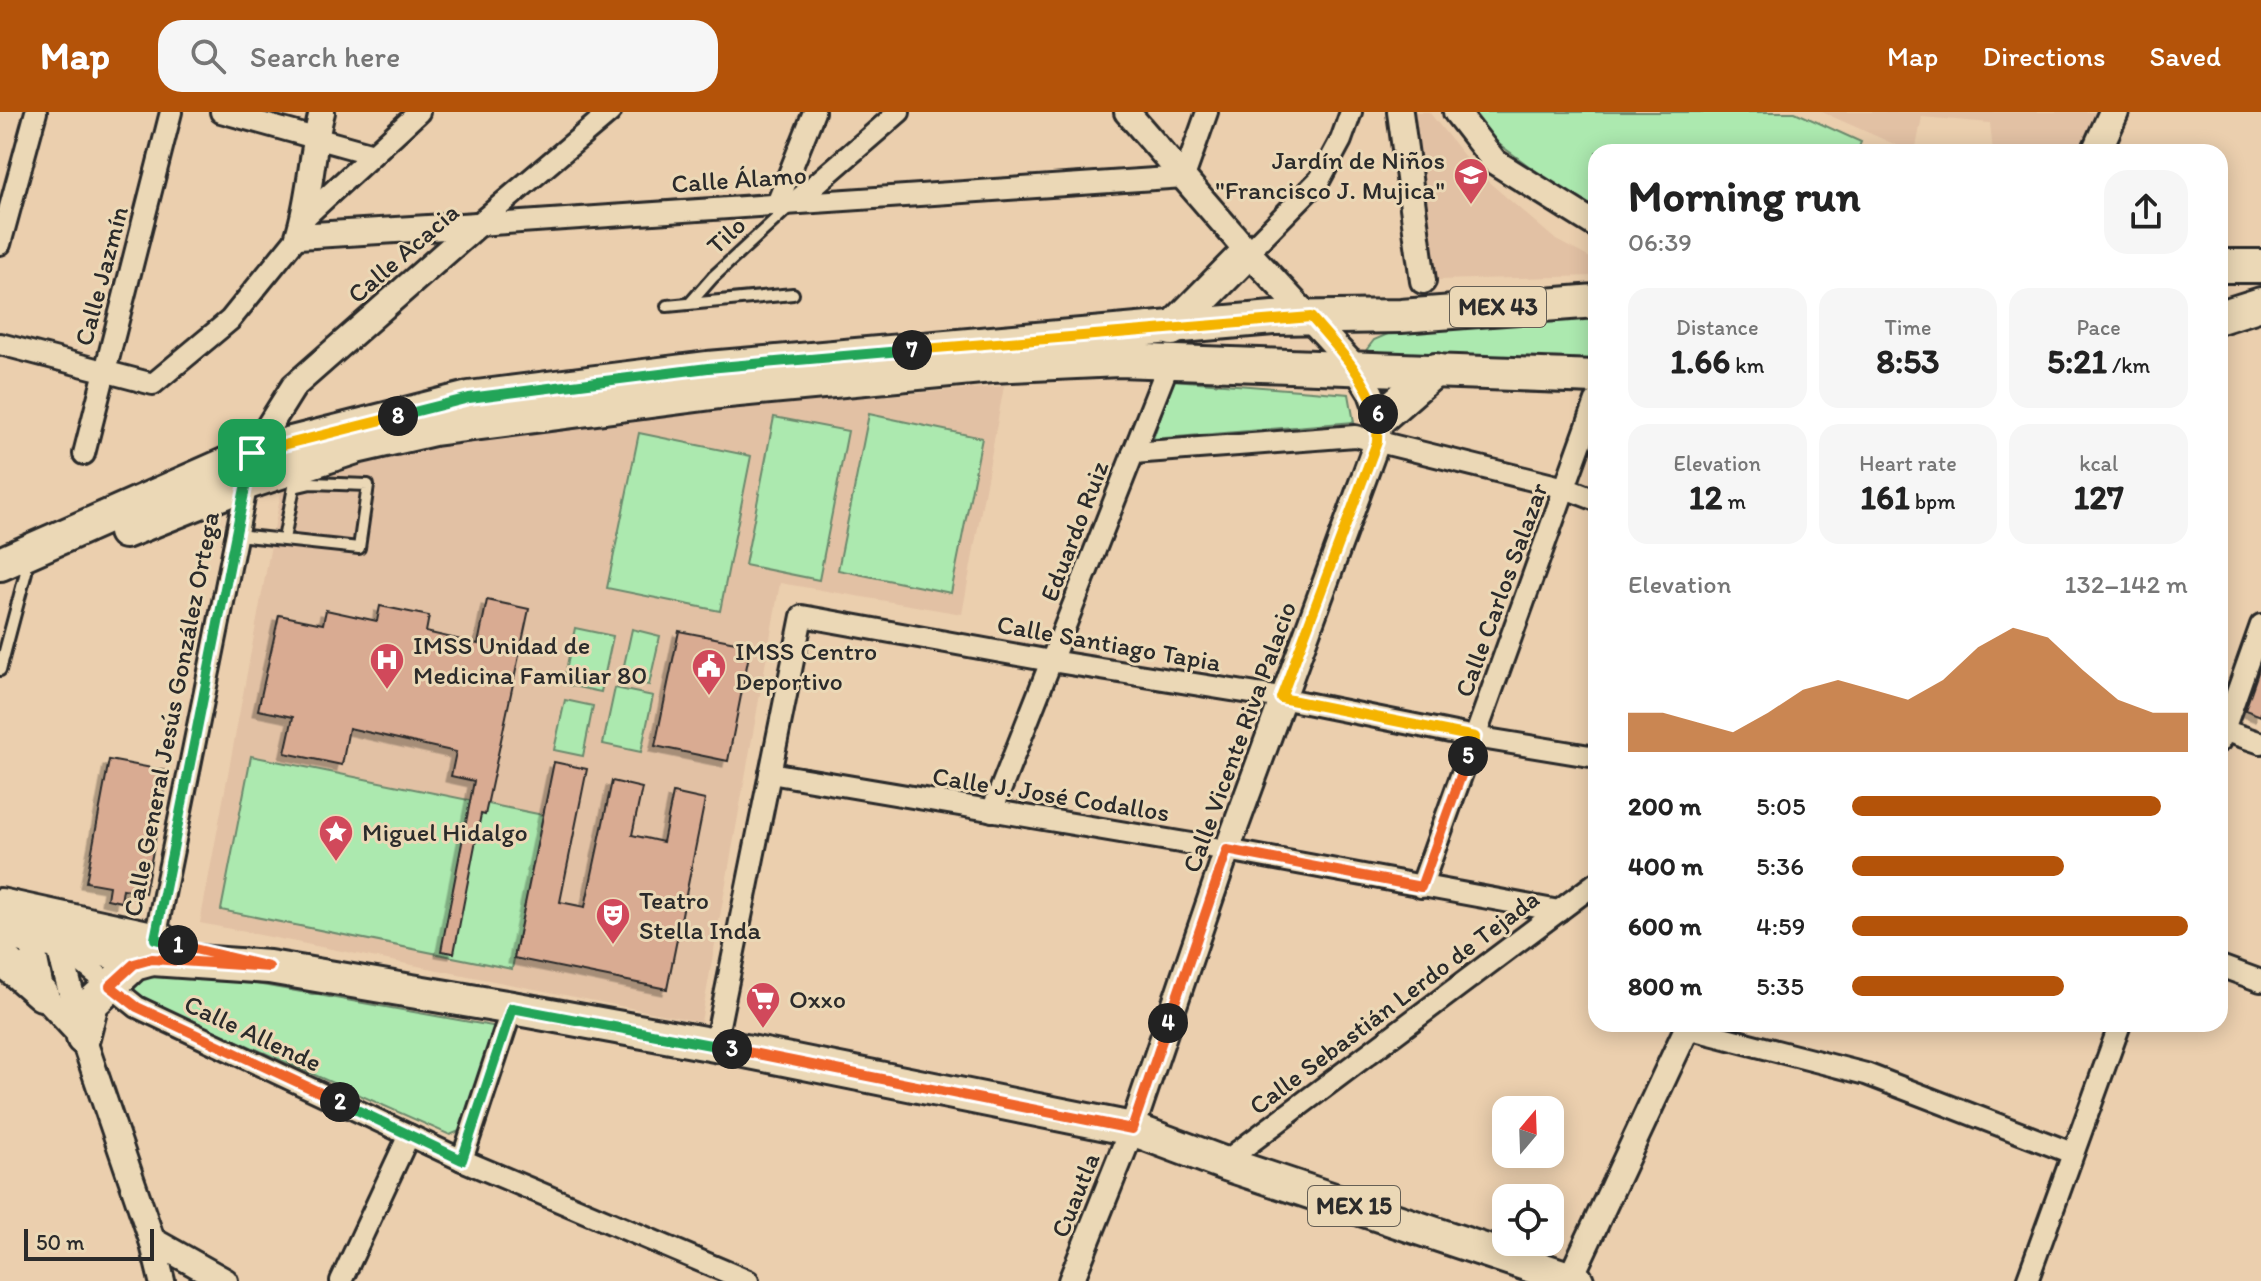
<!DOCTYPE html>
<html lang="en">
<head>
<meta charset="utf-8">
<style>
	:root { --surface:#fff; --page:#f6f6f6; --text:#222; --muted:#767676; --accent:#b45309 }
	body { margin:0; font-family:Itim,sans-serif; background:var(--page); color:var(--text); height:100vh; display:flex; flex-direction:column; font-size:30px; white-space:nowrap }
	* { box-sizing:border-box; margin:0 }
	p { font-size:26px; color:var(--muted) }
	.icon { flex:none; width:44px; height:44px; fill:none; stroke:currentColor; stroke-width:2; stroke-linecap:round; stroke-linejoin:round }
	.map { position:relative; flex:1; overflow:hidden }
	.panel { position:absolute; left:1588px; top:32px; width:640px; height:888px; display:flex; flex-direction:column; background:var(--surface); border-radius:24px; box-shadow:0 4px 20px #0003 }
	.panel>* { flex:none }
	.needle { width:52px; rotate:19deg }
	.buttons { position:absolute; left:1492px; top:984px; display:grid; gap:16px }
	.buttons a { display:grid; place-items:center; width:72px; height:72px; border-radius:16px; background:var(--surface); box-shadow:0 4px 20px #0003; font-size:40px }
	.scale { position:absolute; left:24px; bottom:20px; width:130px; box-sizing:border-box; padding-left:8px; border:4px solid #2b2b2b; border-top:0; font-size:22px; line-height:28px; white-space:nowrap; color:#2b2b2b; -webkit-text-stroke:6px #ebd8b6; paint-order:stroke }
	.pin { position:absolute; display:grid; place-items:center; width:68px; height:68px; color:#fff; margin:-34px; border-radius:16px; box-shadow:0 4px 12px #0006 }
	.km { position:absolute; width:40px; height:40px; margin:-20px; border-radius:50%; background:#222; color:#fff; font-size:22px; line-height:40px; text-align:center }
	.round { display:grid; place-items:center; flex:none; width:84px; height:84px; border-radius:24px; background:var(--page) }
	.head { display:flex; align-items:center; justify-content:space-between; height:136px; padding:0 40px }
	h1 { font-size:44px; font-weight:700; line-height:60px }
	.metrics { display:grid; grid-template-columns:repeat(3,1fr); gap:12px; height:136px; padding:8px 40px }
	.metrics div { display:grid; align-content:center; border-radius:20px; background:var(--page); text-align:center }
	.metrics b { font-size:34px; font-weight:700 }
	.metrics small { font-size:22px; font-weight:400 }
	.metrics p { font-size:22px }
	.chart { height:224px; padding:16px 40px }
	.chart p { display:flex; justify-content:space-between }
	.chart svg { width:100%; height:144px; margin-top:8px; fill:var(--accent); opacity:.7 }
	ul { padding:0 40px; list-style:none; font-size:26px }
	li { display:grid; grid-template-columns:128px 96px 1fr; align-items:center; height:60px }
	li i { height:20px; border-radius:10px; background:var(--accent) }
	header { display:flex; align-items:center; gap:48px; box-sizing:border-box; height:112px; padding:0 40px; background:var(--accent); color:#fff }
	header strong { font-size:38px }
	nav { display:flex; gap:44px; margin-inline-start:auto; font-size:28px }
	.search { width:560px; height:72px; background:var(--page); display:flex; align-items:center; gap:20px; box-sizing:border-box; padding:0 28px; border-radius:24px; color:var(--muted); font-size:30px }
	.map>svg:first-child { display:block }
	.built { fill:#e2c1a4 }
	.green { fill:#ace9af; stroke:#6c8a6d; stroke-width:2 }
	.building { fill:#d9ab92; stroke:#2b2b2b; stroke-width:2; filter:url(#shadow) }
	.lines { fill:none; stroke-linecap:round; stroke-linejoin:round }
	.service-casing { stroke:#2b2b2b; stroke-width:16 }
	.minor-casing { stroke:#2b2b2b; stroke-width:26 }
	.tertiary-casing { stroke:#2b2b2b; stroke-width:30 }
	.secondary-casing { stroke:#2b2b2b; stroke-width:34 }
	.primary-casing { stroke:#2b2b2b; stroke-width:38 }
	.service { stroke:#ebd8b6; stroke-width:10 }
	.minor { stroke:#ebd8b6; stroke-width:20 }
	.tertiary { stroke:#ebd8b6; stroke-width:24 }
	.secondary { stroke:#ebd8b6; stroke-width:28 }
	.primary { stroke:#ebd8b6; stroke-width:32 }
	.split-1-casing { stroke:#fff; stroke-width:16 }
	.split-2-casing { stroke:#fff; stroke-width:16 }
	.split-3-casing { stroke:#fff; stroke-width:16 }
	.split-4-casing { stroke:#fff; stroke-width:16 }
	.split-5-casing { stroke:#fff; stroke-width:16 }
	.split-6-casing { stroke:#fff; stroke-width:16 }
	.split-7-casing { stroke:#fff; stroke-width:16 }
	.split-8-casing { stroke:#fff; stroke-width:16 }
	.split-9-casing { stroke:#fff; stroke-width:16 }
	.split-1 { stroke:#22a559; stroke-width:10 }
	.split-2 { stroke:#f0652b; stroke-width:10 }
	.split-3 { stroke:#22a559; stroke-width:10 }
	.split-4 { stroke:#f0652b; stroke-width:10 }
	.split-5 { stroke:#f0652b; stroke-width:10 }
	.split-6 { stroke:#f5b400; stroke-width:10 }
	.split-7 { stroke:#f5b400; stroke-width:10 }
	.split-8 { stroke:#22a559; stroke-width:10 }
	.split-9 { stroke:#f5b400; stroke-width:10 }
	.labels { text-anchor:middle; stroke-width:6; stroke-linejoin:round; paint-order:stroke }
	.shield { fill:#ebd8b6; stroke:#655f55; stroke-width:2 }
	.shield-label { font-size:24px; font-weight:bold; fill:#2b2b2b }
	.poi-label { font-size:26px; fill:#2b2b2b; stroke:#ebd8b6; text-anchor:start }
	.street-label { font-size:26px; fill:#2b2b2b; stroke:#ebd8b6 }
</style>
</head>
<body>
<header>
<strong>Map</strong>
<div class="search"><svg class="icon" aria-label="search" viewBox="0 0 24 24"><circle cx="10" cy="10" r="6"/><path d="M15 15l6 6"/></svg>Search here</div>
<nav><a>Map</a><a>Directions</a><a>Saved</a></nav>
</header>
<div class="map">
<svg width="2261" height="1169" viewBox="0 0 2261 1169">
	<defs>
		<filter id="shadow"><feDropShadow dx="-5.5" dy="5.5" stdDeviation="0" flood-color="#0004"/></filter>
	</defs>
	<rect width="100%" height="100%" fill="#ebcfae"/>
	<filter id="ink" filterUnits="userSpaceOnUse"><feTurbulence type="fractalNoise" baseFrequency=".0125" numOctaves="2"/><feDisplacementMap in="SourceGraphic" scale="16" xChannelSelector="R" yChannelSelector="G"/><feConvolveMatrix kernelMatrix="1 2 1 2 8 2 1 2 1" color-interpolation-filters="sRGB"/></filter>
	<g filter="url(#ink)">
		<g class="built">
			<path d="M1414,0H1429L1477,60L1556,128L1596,149V164L1436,168Z"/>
			<path d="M1822,0H2106L2088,40H1993L1990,11L1922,5L1915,40H1912Z"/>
			<path d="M1004,274L962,502L780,471L701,910L200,811L281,380L393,341L600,308Z"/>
		</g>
		<g class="green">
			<path d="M1470,0H1795L1861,30L1857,40H1596V103L1496,30Z"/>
			<path d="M1596,206V254L1364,241L1374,228L1404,215Z"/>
			<path d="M1173,268L1349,282L1354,310L1153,327Z"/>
			<path d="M869,302L982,326L951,481L838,458Z"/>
			<path d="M774,305L848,319L819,468L745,453Z"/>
			<path d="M639,321L751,344L720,499L607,476Z"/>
			<path d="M575,516L613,524L601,580L563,572Z"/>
			<path d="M632,517L660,524L649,573L621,567Z"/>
			<path d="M615,576L653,584L641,640L603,632Z"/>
			<path d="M565,588L593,594L583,644L554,638Z"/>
			<path d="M251,644L543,703L512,857L221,798Z"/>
			<path d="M149,853L498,915L464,1017L450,1023L143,887L135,880L133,870Z"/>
		</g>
		<g class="building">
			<path d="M487,488L529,497L485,703L481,702L454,841L441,839L474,669L451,664L456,640L349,616L342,653L285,641L293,605L258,598L279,503L323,512L326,498L377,509L380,494L429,504L426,520L478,532Z"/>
			<path d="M679,519L751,533L728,649L655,634Z"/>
			<path d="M2261,552V604L2245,598Z"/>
			<path d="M109,648L168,659L145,781L123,777L121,790L107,787L109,774L86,770Z"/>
			<path d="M554,650L587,657L560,790L585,795L612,669L642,676L632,723L663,730L673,681L705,688L667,877L514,846Z"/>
		</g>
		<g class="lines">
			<g class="service-casing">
				<g id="service">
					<path d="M691,190L713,165L790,94"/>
					<path d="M667,194L793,182"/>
					<path d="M237,423L359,436L368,373L311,371L294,375L284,427"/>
					<path d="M0,558L26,460"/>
				</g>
			</g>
			<g class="minor-casing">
				<g id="minor">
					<path d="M221,0L373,42"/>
					<path d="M794,91L899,0"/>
					<path d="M777,92L814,0"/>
					<path d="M304,106L419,0"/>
					<path d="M477,113L1184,65L1207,0"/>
					<path d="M477,113L610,0"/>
					<path d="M0,132L36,0"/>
					<path d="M1248,140L1320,67L1341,28L1351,0"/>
					<path d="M0,232L153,272L230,208L298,124"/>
					<path d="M1133,341L1355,324L1565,376L1596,388"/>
					<path d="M84,342L171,0"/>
					<path d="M2220,617L2261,631"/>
					<path d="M2220,629L2261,513"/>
					<path d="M770,661L1227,738L1559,799"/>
					<path d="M992,699L1170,248"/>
					<path d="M1421,775L1596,289"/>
					<path d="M155,827L247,371"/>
					<path d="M64,836L137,895L462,1048L748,1169"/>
					<path d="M2220,854L2261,869"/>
					<path d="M1687,916L1866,962L2072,1041"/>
					<path d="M715,933L802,504L1051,549L1281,586L1475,625L1596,645"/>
					<path d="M462,1048L512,896"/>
					<path d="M1223,1051L1596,771"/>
					<path d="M341,1169L409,1023"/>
					<path d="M2027,1169L2120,912"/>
				</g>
			</g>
			<g class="tertiary-casing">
				<g id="tertiary">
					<path d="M322,0C311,41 311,84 298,124L477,113"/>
					<path d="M1400,0L1423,169"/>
					<path d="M1456,0L1495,50L1596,113"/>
					<path d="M251,349L252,341L294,274L477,113"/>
					<path d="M28,813L42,882L81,924"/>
					<path d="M54,816L83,926L152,1128L162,1169"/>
					<path d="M152,1128L225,1169"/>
					<path d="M1071,1169L1132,1017L1227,738L1377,330L1380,306L1371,281L1355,255L1248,140L1127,0"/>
					<path d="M1569,1169L1689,912"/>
				</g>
			</g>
			<g class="secondary-casing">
				<path id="secondary" d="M2096,40L2114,0"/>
			</g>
			<g class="primary-casing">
				<g id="primary">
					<path d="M2220,154H2261"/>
					<path d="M2220,205L2261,192"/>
					<path d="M1172,217L1248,140"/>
					<path d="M1380,306L1435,258"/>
					<path d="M125,420L247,371L356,335L434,317L728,279L992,254L1119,248L1596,265"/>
					<path d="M0,452L252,341L469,286L708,256L1273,206L1401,204L1596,189"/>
					<path d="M0,793L161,828"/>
					<path d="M0,820L152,847L269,855L512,896L715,933L1132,1017L1223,1051L1577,1169"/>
					<path d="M0,845L42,882"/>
					<path d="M83,926L92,891L134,852L152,847"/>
				</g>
			</g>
			<use href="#service" class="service"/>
			<use href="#minor" class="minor"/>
			<use href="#tertiary" class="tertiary"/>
			<use href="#secondary" class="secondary"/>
			<use href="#primary" class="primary"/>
		</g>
	</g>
	<g class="lines" filter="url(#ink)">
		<g class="split-1-casing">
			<path id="split-1" d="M178,833L155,827L252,341"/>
		</g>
		<g class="split-2-casing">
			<path id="split-2" d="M178,833L269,855L152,847L134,852L110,874L137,895L340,990"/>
		</g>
		<g class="split-3-casing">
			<path id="split-3" d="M340,990L462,1048L512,896L732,937"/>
		</g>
		<g class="split-4-casing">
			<path id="split-4" d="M732,937L1132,1017L1168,911"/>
		</g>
		<g class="split-5-casing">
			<path id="split-5" d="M1168,911L1227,738L1421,775L1468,644"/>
		</g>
		<g class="split-6-casing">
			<path id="split-6" d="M1378,302L1377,330L1281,586L1475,625L1468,644"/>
		</g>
		<g class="split-7-casing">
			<path id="split-7" d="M912,238L1311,205C1338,236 1364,263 1378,302"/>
		</g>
		<g class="split-8-casing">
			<path id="split-8" d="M398,304L469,286L708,256L912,238"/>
		</g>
		<g class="split-9-casing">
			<path id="split-9" d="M252,341L398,304"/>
		</g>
		<use href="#split-1" class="split-1"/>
		<use href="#split-2" class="split-2"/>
		<use href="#split-3" class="split-3"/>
		<use href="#split-4" class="split-4"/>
		<use href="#split-5" class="split-5"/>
		<use href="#split-6" class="split-6"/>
		<use href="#split-7" class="split-7"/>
		<use href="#split-8" class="split-8"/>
		<use href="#split-9" class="split-9"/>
	</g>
	<defs>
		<g id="school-pin" transform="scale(1.8)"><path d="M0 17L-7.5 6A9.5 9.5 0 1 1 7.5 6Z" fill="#d1495b" stroke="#ebd8b6"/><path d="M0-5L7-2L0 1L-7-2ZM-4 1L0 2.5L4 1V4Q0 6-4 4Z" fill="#fff"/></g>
		<g id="hospital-pin" transform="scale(1.8)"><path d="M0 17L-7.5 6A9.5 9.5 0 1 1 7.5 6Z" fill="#d1495b" stroke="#ebd8b6"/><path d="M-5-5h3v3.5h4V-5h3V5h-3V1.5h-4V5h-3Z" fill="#fff"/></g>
		<g id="civic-pin" transform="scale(1.8)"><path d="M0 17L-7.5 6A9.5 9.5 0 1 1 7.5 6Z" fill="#d1495b" stroke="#ebd8b6"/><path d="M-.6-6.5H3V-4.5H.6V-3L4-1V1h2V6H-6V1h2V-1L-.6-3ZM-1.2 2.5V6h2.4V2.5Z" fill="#fff"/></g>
		<g id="sight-pin" transform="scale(1.8)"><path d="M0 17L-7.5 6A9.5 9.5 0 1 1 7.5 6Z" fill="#d1495b" stroke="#ebd8b6"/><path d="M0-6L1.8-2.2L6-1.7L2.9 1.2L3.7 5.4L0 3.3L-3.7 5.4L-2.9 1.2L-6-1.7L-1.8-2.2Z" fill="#fff"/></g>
		<g id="theatre-pin" transform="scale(1.8)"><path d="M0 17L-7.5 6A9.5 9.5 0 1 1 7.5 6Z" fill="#d1495b" stroke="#ebd8b6"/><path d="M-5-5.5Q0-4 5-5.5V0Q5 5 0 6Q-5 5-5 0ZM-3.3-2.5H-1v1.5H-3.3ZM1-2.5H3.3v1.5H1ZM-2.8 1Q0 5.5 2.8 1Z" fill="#fff"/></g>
		<g id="supermarket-pin" transform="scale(1.8)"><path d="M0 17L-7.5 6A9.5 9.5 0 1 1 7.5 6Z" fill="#d1495b" stroke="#ebd8b6"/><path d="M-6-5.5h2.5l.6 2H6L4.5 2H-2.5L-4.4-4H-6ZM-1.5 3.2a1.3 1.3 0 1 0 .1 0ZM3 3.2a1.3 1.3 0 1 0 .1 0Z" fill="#fff"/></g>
	</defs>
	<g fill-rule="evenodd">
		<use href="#school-pin" x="1471" y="63"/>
		<use href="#hospital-pin" x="387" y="548"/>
		<use href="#civic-pin" x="709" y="554"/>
		<use href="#sight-pin" x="336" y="720"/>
		<use href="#theatre-pin" x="613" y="803"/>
		<use href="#supermarket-pin" x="763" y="887"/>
	</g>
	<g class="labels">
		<g class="shield">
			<rect x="1450" y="175" width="96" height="40" rx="6"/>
			<rect x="1308" y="1074" width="92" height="40" rx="6"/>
		</g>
		<g class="shield-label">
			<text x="1498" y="203">MEX 43</text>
			<text x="1354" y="1102">MEX 15</text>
		</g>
		<g class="poi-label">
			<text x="1445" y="57" text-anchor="end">Jardín de Niños<tspan x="1445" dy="30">"Francisco J. Mujica"</tspan></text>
			<text x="413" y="542">IMSS Unidad de<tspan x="413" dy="30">Medicina Familiar 80</tspan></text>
			<text x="735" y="548">IMSS Centro<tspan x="735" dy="30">Deportivo</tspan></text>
			<text x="362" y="729">Miguel Hidalgo</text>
			<text x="639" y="797">Teatro<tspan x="639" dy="30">Stella Inda</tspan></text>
			<text x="789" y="896">Oxxo</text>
		</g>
		<g class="street-label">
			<text transform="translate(739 67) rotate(-4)" y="9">Calle Álamo</text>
			<text transform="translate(726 123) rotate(-43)" y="9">Tilo</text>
			<text transform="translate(403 141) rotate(-41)" y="9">Calle Acacia</text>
			<text transform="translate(101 164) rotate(-75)" y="9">Calle Jazmín</text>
			<text transform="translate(1074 419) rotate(-69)" y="9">Eduardo Ruiz</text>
			<text transform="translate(1501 478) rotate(-70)" y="9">Calle Carlos Salazar</text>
			<text transform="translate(1109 531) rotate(10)" y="9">Calle Santiago Tapia</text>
			<text transform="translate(171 602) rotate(-79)" y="9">Calle General Jesús González Ortega</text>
			<text transform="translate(1239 625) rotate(-70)" y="9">Calle Vicente Riva Palacio</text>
			<text transform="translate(1051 682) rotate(9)" y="9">Calle J. José Codallos</text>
			<text transform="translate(1394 890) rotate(-37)" y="9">Calle Sebastián Lerdo de Tejada</text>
			<text transform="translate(253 921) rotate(25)" y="9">Calle Allende</text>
			<text transform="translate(1075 1083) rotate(-68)" y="9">Cuautla</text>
		</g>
	</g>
</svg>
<div class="buttons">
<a><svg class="needle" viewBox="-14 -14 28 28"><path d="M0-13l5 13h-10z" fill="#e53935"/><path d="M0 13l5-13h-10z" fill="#767676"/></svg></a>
<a><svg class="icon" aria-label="locate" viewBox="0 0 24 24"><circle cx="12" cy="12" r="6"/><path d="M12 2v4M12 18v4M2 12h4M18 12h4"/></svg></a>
</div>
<div class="scale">50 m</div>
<div class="pin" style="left:252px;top:341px;background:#1e9e55"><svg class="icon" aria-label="arrive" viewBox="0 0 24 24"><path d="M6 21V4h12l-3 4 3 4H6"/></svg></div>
<b class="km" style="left:178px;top:833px">1</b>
<b class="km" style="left:340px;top:990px">2</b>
<b class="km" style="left:732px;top:937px">3</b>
<b class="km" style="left:1168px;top:911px">4</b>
<b class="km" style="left:1468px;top:644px">5</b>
<b class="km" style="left:1378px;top:302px">6</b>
<b class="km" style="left:912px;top:238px">7</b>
<b class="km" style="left:398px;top:304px">8</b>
<section class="panel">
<div class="head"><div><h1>Morning run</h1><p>06:39</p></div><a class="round"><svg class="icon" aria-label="share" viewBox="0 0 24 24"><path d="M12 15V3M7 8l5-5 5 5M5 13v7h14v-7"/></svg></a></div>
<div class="metrics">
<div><p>Distance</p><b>1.66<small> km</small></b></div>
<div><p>Time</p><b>8:53</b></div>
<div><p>Pace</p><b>5:21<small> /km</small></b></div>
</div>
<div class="metrics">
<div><p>Elevation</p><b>12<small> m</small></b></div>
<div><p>Heart rate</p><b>161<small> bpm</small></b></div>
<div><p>kcal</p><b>127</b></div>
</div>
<div class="chart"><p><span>Elevation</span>132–142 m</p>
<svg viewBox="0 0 160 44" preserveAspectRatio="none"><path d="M0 44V32L10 32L20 35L30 38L40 32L50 25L60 22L70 25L80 28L90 22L100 12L110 6L120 9L130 19L140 28L150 32L160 32V44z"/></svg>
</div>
<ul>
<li><b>200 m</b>5:05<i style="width:92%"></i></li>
<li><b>400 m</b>5:36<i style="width:63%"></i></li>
<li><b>600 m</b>4:59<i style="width:100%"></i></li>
<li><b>800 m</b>5:35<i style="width:63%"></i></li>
</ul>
</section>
</div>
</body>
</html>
